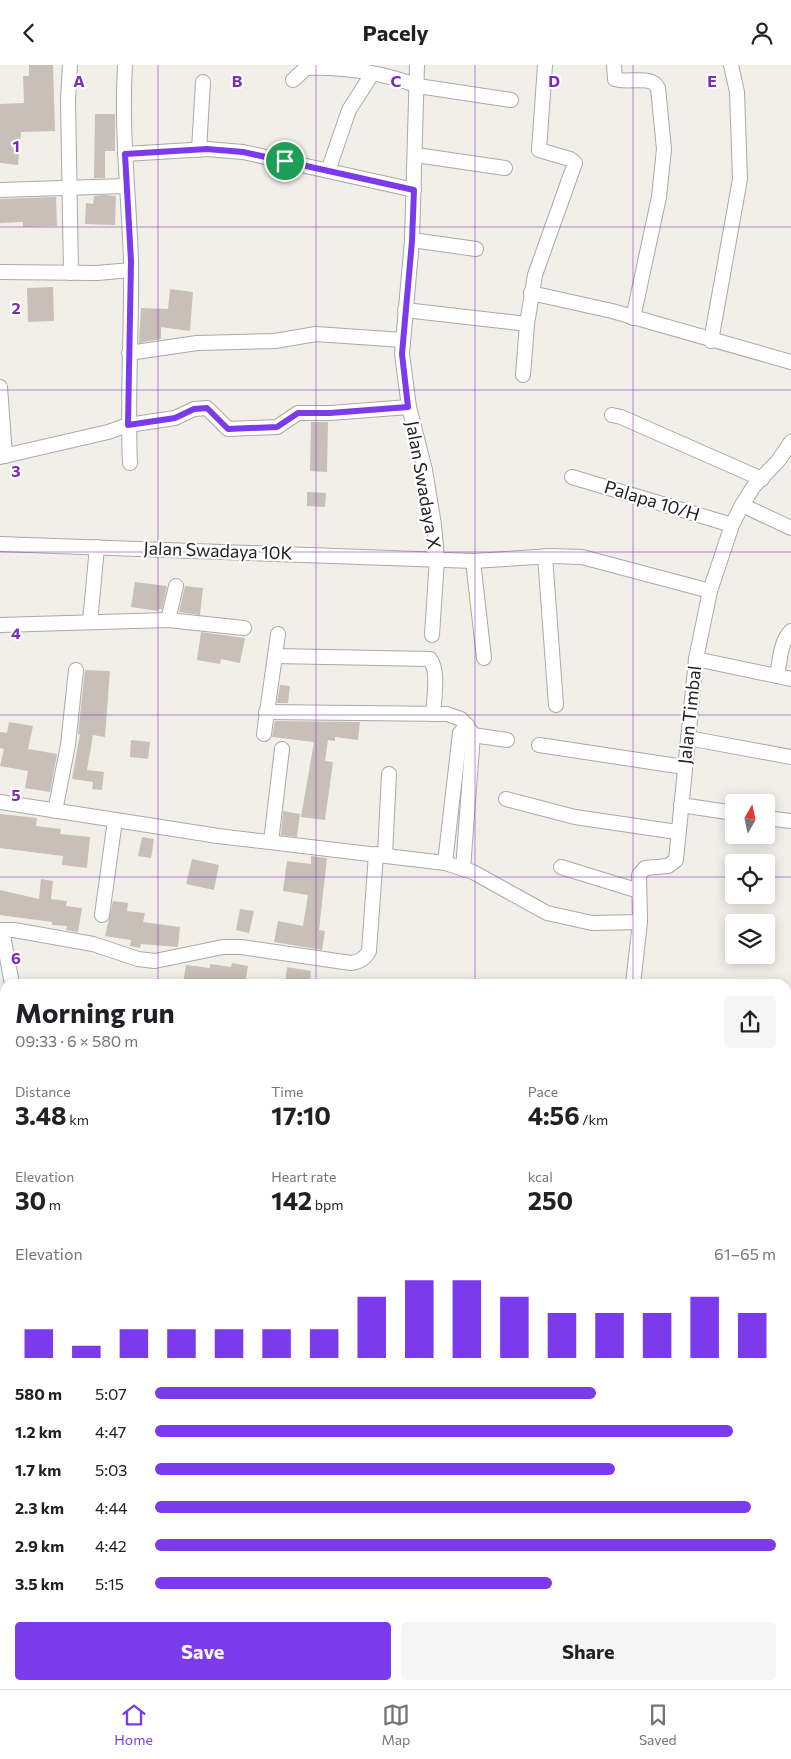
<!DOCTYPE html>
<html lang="en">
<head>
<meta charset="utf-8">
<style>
	:root { --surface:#fff; --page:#f6f6f6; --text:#202124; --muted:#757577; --line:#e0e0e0; --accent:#7c3aed }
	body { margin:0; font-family:Commissioner,sans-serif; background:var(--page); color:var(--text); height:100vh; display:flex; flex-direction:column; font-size:19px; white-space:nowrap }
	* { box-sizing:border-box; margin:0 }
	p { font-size:16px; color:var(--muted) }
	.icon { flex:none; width:28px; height:28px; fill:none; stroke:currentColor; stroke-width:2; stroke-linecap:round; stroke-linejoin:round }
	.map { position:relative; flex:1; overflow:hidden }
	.drawer { position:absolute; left:0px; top:914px; width:791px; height:711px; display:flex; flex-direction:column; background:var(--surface); border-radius:15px 15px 0 0; box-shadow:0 2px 12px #0003 }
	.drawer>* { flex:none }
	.needle { width:32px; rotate:9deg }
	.buttons { position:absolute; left:725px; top:729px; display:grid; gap:10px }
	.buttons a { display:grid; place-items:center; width:50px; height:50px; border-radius:5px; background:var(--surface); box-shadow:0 2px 12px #0003; font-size:25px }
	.pin { position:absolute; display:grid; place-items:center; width:42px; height:42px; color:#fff; margin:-21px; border:2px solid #fff; border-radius:50%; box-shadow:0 1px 5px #0007 }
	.round { display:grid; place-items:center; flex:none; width:52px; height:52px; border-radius:5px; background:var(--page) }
	.headline { display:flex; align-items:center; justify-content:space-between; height:85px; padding:0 15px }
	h1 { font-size:28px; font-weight:700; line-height:38px }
	.figures { display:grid; grid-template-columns:repeat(3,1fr); gap:8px; height:85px; padding:5px 15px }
	.figures div { display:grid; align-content:center }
	.figures b { font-size:25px; font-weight:700 }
	.figures small { font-size:14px; font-weight:400 }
	.figures p { font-size:14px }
	.chart { height:140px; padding:10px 15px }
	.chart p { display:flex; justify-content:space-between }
	.chart svg { width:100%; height:90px; margin-top:5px; stroke:var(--accent); stroke-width:6 }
	.cta { display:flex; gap:10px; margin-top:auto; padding:10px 15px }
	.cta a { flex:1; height:58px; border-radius:5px; background:var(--accent); color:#fff; font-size:20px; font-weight:700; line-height:58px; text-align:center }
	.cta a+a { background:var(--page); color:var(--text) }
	ul { padding:0 15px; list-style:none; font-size:16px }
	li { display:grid; grid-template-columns:80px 60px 1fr; align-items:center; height:38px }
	li i { height:12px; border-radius:6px; background:var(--accent) }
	header { display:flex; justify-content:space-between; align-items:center; height:65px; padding:0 15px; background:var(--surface); font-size:22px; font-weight:700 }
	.menu { display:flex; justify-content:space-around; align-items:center; height:70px; border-top:1px solid var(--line); background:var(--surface); font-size:14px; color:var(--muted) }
	.menu a { display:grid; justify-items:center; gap:2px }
	.menu .selected { color:var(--accent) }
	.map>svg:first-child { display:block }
	.building { fill:#c7bfb8 }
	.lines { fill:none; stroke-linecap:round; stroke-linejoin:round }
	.street-casing { stroke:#a9a9a9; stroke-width:16 }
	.secondary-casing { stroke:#707d05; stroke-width:22 }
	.street { stroke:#fff; stroke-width:14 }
	.secondary { stroke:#f7fabf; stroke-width:20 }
	.route-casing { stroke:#fff; stroke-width:10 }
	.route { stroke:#7c3aed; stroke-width:6 }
	.grid { fill:none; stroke:#7b2cbf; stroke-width:1; stroke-opacity:0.55 }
	.labels { text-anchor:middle; stroke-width:4.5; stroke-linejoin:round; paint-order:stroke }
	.street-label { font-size:18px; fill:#222; stroke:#fff }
	.grid-label { font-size:16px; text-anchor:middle; font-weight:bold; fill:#7b2cbf; stroke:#fff; stroke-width:4.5; stroke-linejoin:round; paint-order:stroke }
</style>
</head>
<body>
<header><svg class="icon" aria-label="back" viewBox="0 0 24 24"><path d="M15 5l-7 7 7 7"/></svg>Pacely<svg class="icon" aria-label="person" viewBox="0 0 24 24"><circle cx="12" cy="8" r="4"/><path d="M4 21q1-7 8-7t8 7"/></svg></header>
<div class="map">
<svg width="791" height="1624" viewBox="0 0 791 1624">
	<rect width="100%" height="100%" fill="#f2efe9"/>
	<g class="building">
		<path d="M29,0H53L55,66L21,67L18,100L0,98V39L24,38L23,11H29Z"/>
		<path d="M95,49H115V86H105V113H94Z"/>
		<path d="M105,130L116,131L115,160L85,159L86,138L93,139L94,131Z"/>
		<path d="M56,132L57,161L23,162V157L0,158V134Z"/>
		<path d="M53,222L54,256L28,257L27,223Z"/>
		<path d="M170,224L193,227L190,266L161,262V274L139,278L141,243L168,244Z"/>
		<path d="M311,357H328L327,407L310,406Z"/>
		<path d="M307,427L326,428L325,442L307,441Z"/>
		<path d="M135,517L167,521L162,544H159L158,546L131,542Z"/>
		<path d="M185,521L203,523L200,550L179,547Z"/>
		<path d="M201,567L245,573L240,598L221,594L220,599L197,595Z"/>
		<path d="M85,605L110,606L105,672L93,670L87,705L104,707L102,725L92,724L93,717L72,714L80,669H78Z"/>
		<path d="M280,620L290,621L288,638H277Z"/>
		<path d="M275,656L360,657L358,675L335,672V676L328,675L325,696L333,697L325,755L301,752L314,677L272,672Z"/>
		<path d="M9,657L33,661L28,684L57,689L50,727L25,723L28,706L0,701L4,684L0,683V667L7,668Z"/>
		<path d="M131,675L150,677L148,694L130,692Z"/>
		<path d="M283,746L300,749L297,772L281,770Z"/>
		<path d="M0,749L37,753L36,761L61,764L60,769L90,772L87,803L62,800L63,791L0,783Z"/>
		<path d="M142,772L154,774L151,793L138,791Z"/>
		<path d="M311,791L327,793L319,865L325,866L322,885L274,877L278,856L303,861L308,830L283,826L287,796L311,799Z"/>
		<path d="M192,794L219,800L214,825L186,819Z"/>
		<path d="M41,814L53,816L51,834L67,836L66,841L82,843L78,867L66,865L67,861L52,860V857L0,850V825L39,834Z"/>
		<path d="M113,836L128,838L127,846L145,848L143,857L180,862L178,882L141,879L140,883L130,881L131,875L105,871Z"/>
		<path d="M240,844L254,846L249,868L236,865Z"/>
		<path d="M232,898L248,901L245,919L221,916L220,919H183L186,900L210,903V899L231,902Z"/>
		<path d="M287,902L311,906L310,919H285Z"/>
	</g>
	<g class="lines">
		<g class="street-casing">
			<g id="street">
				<path d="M70,0L68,35L71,208"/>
				<path d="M125,0C121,66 129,131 131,197C132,264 127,331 130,398"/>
				<path d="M417,0L412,175L402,289L409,342L425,405L434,460L437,494L432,570"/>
				<path d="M614,0L615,14C628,19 651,9 658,23L664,84L659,132L633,253"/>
				<path d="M293,15L306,3C342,1 384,8 418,21L511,35"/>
				<path d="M199,85L203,17"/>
				<path d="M125,89L207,84L243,87L414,125"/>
				<path d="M416,90L505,103"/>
				<path d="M328,106L349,45L372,9"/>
				<path d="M0,125L126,121"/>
				<path d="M412,175L476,184"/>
				<path d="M0,207L97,208L131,205"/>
				<path d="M531,228L612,246L791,297"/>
				<path d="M405,245L527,259"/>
				<path d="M711,276L740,114L737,27L731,0"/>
				<path d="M129,288L197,278L275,276L316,269L403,275"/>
				<path d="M523,310L527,259L535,210L575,98L570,94L539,85L545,0"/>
				<path d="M0,322L5,391"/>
				<path d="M612,350L621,352L762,414"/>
				<path d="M0,392L108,367L128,360L175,353L194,344L207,343L228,364L277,362L298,348H330L409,342"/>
				<path d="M572,412L732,460"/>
				<path d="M742,440L791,463"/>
				<path d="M0,479L473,496L553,491L582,492L710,526"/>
				<path d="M545,491L556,640"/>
				<path d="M473,496L484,593"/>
				<path d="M168,555L176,521"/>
				<path d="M90,557L97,482"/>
				<path d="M0,560L168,555L244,563"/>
				<path d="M275,591L430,594C439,606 434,634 433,649"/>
				<path d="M696,594L791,614"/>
				<path d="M777,611C780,596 780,577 791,566"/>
				<path d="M266,647L447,649L461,654L473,669L463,804"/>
				<path d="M264,669L278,569"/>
				<path d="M466,669L507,675"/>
				<path d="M688,673L791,692"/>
				<path d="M539,680L684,702"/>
				<path d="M506,734L575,752L677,767"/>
				<path d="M0,737L218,771L445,798L473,807L547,848L592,858L640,857"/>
				<path d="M681,740L734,748"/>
				<path d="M55,746L68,680L76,605"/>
				<path d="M766,753L791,756"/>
				<path d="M271,777L282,684"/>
				<path d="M385,790L389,709"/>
				<path d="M445,798L460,668L467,660"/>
				<path d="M561,802L639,826"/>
				<path d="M102,850L115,755"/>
				<path d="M0,865H14L93,879L138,894L155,896L223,882H241L351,898C359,897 365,894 369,886L376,789"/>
				<path d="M2,865L12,919"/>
				<path d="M633,919L640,857L639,810L645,803L668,801L676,795L696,594L710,526L732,460L742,440L754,421L778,396L791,377"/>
				<path d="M786,1340H791"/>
				<path d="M786,1427H791"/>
				<path d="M786,1511H791"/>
				<path d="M0,1599L5,1616"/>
				<path d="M164,1620V1624"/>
			</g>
		</g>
		<g class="secondary-casing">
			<g id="secondary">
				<path d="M786,1116H791"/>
				<path d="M0,1252L5,1249"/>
				<path d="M563,1620V1624"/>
			</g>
		</g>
		<use href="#street" class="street"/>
		<use href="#secondary" class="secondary"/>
	</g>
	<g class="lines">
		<g class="route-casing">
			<path id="route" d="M207,84L243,87L414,125L412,176L402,289L408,342L330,348H298L277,362L228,364L207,343L194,344L175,353L128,360L131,196L125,89Z"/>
		</g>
		<use href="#route" class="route"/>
	</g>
	<path class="grid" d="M158,0V919M316,0V919M475,0V919M633,0V919M0,162H791M0,325H791M0,487H791M0,650H791M0,812H734M766,812H791M0,974H5M786,974H791M0,1137H5M786,1137H791M0,1299H5M786,1299H791M0,1462H5M786,1462H791M158,1620V1624M316,1620V1624M475,1620V1624M633,1620V1624"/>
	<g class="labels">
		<g class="street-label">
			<text transform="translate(423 420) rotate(80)" y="6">Jalan Swadaya X</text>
			<text transform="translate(652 436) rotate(17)" y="6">Palapa 10/H</text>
			<text transform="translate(218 486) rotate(2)" y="6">Jalan Swadaya 10K</text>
			<text transform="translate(690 650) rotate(-84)" y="6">Jalan Timbal</text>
		</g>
	</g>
	<g class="grid-label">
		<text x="79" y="22">A</text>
		<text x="237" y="22">B</text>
		<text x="396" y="22">C</text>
		<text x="554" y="22">D</text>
		<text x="712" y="22">E</text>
		<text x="16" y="87">1</text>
		<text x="16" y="249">2</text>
		<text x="16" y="412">3</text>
		<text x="16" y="574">4</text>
		<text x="16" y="736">5</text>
		<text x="16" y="899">6</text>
	</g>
</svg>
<div class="buttons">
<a><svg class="needle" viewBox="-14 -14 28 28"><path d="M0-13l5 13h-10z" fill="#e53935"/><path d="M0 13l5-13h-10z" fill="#757577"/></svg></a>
<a><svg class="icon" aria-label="locate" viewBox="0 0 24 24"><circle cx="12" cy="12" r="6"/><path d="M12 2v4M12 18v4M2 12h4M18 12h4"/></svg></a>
<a><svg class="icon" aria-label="layers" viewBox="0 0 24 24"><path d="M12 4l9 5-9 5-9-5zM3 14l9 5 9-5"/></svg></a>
</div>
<div class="pin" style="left:285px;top:96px;background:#1e9e55"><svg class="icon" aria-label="arrive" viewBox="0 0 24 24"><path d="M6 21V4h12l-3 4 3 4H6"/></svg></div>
<section class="drawer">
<div class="headline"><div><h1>Morning run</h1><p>09:33 · 6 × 580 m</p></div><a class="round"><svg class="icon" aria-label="share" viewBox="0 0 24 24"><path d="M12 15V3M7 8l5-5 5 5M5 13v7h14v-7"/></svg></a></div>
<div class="figures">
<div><p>Distance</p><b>3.48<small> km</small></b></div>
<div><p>Time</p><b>17:10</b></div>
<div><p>Pace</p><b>4:56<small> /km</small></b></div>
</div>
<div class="figures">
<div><p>Elevation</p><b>30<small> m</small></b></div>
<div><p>Heart rate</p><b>142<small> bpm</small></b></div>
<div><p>kcal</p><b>250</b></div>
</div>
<div class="chart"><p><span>Elevation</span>61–65 m</p>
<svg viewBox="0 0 160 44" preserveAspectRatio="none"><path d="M5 44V30M15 44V38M25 44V30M35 44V30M45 44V30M55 44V30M65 44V30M75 44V14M85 44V6M95 44V6M105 44V14M115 44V22M125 44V22M135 44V22M145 44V14M155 44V22"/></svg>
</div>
<ul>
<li><b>580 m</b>5:07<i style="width:71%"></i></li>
<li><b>1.2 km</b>4:47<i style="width:93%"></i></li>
<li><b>1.7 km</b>5:03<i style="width:74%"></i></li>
<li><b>2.3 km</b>4:44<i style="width:96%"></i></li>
<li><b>2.9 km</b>4:42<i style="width:100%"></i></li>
<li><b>3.5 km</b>5:15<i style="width:64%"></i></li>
</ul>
<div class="cta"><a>Save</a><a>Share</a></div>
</section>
</div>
<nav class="menu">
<a class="selected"><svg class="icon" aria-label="home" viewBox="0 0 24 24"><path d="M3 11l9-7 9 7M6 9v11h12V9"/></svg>Home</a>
<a><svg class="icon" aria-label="map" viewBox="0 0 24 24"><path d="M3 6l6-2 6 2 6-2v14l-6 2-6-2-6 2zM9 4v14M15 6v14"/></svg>Map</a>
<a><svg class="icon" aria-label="saved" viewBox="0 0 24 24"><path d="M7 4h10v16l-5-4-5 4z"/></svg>Saved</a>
</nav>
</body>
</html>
